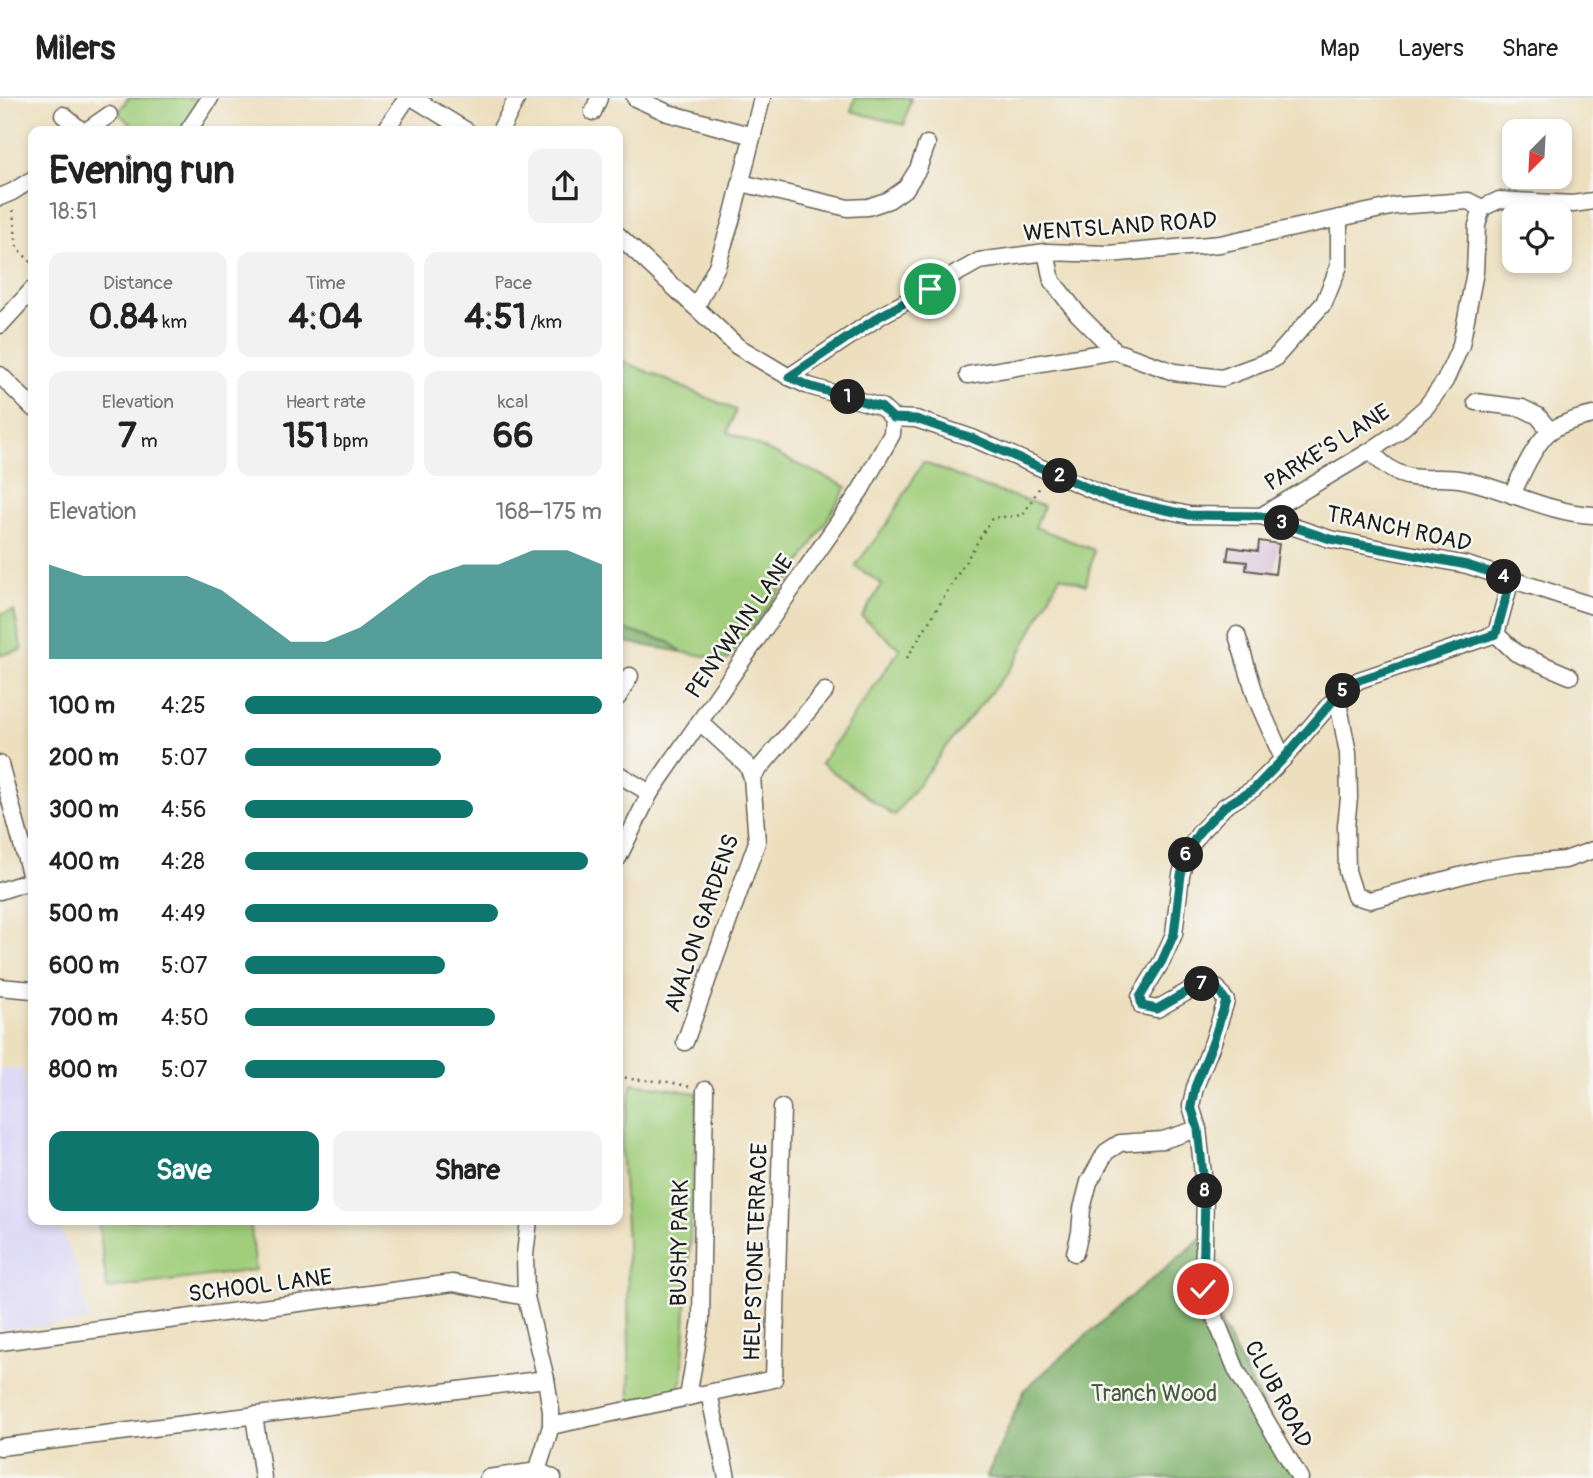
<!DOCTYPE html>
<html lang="en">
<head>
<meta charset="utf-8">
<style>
	:root { --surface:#fff; --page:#f2f2f2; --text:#222; --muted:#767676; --line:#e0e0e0; --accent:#0f766e }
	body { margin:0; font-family:Pangolin,sans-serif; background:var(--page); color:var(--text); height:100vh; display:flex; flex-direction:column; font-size:26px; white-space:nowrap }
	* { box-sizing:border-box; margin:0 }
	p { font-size:23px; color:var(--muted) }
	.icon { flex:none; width:38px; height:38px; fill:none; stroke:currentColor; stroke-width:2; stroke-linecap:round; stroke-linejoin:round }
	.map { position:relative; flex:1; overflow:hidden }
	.panel { position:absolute; left:28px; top:28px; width:595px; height:1099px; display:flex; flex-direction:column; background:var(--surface); border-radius:14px; box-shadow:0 4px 10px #0003 }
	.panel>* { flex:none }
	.needle { width:46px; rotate:204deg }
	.tools { position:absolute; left:1502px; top:21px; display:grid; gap:14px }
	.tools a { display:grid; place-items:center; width:70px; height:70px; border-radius:14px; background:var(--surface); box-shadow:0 4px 10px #0003; font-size:35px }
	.pin { position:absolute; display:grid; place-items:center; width:60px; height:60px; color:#fff; margin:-30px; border:4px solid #fff; border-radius:50%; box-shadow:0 2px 7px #0007 }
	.km { position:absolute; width:35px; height:35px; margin:-18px; border-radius:50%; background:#222; color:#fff; font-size:19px; line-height:35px; text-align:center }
	.round { display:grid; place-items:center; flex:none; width:74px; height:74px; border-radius:14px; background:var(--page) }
	.headline { display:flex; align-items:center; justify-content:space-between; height:119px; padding:0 21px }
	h1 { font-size:38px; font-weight:700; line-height:52px }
	.metrics { display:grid; grid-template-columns:repeat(3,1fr); gap:10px; height:119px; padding:7px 21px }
	.metrics div { display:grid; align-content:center; border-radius:14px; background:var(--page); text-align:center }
	.metrics b { font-size:35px; font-weight:700 }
	.metrics small { font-size:19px; font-weight:400 }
	.metrics p { font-size:19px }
	.chart { height:196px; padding:14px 21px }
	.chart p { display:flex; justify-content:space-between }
	.chart svg { width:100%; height:126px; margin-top:7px; fill:var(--accent); opacity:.7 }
	.cta { display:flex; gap:14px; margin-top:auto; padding:14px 21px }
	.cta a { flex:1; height:80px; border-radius:14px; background:var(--accent); color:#fff; font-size:28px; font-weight:700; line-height:80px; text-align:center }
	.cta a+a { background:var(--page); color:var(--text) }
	ul { padding:0 21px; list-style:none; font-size:23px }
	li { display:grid; grid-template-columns:112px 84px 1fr; align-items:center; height:52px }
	li i { height:18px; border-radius:9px; background:var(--accent) }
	header { display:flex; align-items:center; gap:42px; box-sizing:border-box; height:98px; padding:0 35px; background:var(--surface); border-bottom:2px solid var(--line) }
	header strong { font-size:33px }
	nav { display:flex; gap:38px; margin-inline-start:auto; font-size:24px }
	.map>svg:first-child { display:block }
	.built { fill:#dad6f7 }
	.green { fill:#a0ce7c; stroke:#5e754c; stroke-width:2 }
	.forest { fill:#80b16c; stroke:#4e6644; stroke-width:2 }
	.building { fill:#ceaad1 }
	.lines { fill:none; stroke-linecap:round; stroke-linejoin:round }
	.minor-casing { stroke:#656055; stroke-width:19 }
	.path { stroke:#656055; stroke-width:2.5; stroke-dasharray:2 5; stroke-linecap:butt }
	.minor { stroke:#fff; stroke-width:16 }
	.route-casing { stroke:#fff; stroke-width:14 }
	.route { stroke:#0f766e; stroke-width:9 }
	.labels { text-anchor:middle; stroke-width:5; stroke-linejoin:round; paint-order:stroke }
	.street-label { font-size:23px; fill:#1c1c1c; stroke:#f6f6f2 }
	.park-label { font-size:23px; fill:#4a5a3e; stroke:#f6f6f2 }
</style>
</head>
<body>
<header>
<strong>Milers</strong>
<nav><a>Map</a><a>Layers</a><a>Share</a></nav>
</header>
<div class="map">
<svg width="1593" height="1380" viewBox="0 0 1593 1380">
	<rect width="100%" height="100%" fill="#f6f6f2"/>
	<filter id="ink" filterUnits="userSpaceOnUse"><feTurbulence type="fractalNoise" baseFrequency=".0143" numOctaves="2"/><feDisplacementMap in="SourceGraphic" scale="14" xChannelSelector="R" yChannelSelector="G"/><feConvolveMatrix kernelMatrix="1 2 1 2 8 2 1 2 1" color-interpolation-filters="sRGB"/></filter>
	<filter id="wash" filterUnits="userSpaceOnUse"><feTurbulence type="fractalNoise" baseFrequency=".00686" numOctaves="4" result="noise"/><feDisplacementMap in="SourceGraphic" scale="28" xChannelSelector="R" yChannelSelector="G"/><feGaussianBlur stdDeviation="1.57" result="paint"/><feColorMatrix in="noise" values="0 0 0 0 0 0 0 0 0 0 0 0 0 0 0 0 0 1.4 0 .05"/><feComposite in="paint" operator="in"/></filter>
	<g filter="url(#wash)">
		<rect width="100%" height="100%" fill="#eddfbe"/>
		<path class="built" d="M0,970L24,971L25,1011L33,1044V1122H57L79,1177L89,1223L0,1232Z"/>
		<g class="green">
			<path d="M128,0H199L183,33H139L118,15Z"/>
			<path d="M855,0H911L904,27L851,13Z"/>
			<path d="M618,261L736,312L728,334L847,389L795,474L728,562L682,554L669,544L618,530Z"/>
			<path d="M923,364L981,388L1044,408L1035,429L1094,452L1086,487L1060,478L1015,565L950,644L894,718L821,665L900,551L862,519L882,486L855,468L887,426Z"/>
			<path d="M14,513L22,552L0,557V516Z"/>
			<path d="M632,985L698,995L682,1283L676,1294L630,1303L627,1145L621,1048Z"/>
			<path d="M98,1122H250L256,1172L107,1191Z"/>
		</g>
		<g class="forest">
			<path d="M618,530L669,544L682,554L618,543Z"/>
			<path d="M1204,1139L1203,1191L1300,1380H986L1025,1291L1129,1200Z"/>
		</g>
		<g id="blocks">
			<path class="building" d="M1259,443L1279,446L1275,476L1246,472L1247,464L1227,462L1229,449L1258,453Z"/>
		</g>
	</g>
	<g filter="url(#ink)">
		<use href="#blocks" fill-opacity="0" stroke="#656055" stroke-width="2"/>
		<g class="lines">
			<g class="minor-casing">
				<g id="minor">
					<path d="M413,0L467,33"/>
					<path d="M635,0L668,15L753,38"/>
					<path d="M593,14L599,0"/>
					<path d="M63,17L82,33"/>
					<path d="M86,33L109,17"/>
					<path d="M188,33L210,0"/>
					<path d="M385,33L407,0"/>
					<path d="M500,33L517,0"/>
					<path d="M741,85L848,110L868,109L889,102L906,90L918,71L927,46"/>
					<path d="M0,99L12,94L33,81"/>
					<path d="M618,137L737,248L789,279L809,288L881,309L893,320L916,321L972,340L1111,400L1189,417L1261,418L1330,441L1467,467L1593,508"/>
					<path d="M1046,154L1052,183L1078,216L1115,253L1174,274L1222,280L1274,261L1324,205L1339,168V120"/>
					<path d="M696,209L717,168L731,123L762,0"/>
					<path d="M0,227L33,191"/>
					<path d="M0,277L33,310"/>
					<path d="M968,277L1115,253"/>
					<path d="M789,279L880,218L979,163L1046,154L1109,156L1220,146L1395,108L1468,103L1482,110"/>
					<path d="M1476,304L1522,310L1538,318L1550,333"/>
					<path d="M1370,353C1379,362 1388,371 1400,376C1420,384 1442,377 1464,382C1507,391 1548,415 1593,417"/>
					<path d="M1512,397C1520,379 1536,342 1552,332C1564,324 1579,320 1593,317"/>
					<path d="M1261,418L1370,353L1398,334L1426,309L1445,283L1461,247L1475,174L1477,127L1482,110L1499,102L1573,106L1593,103"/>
					<path d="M1496,536L1516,555L1570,578"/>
					<path d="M1237,537L1257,602L1283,661"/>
					<path d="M1337,598L1348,655L1349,700L1346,728L1347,773L1355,798L1370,802L1482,772L1518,766L1565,762L1593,752"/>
					<path d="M618,599L630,578"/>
					<path d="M0,666L32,783"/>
					<path d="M618,676L650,695"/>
					<path d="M752,679L825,593"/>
					<path d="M618,760L650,695L860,393L892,336L893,320"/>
					<path d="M0,793L33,782"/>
					<path d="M0,889L33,892"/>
					<path d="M685,944L757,744L752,679L747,667L700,624"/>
					<path d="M529,1122L525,1157L526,1199L546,1281L551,1313V1328L535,1380"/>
					<path d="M1075,1155L1080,1134L1082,1111L1089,1084L1106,1054L1120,1045L1163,1042L1198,1031"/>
					<path d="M0,1244L453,1185L526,1199"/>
					<path d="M709,1295L727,1380"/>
					<path d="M688,1299L701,1222L705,992"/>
					<path d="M254,1317L263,1380"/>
					<path d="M551,1328L774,1281L782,1010"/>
					<path d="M0,1349L546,1281"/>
					<path d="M488,1380L538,1373L553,1380"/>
					<path d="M1300,1380L1237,1273L1203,1191L1205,1095L1198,1031L1191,1008L1195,989L1213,944L1226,903L1217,890L1201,886L1157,911L1142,908L1140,899L1162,863L1174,836L1181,777L1188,752L1201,733L1225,708L1253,691L1283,661L1337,598L1359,582L1496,536L1511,481"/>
				</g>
			</g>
			<g class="path">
				<path d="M13,112L17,150L33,166"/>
				<path d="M907,560L992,420L1023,417L1041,387"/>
				<path d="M618,978L632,981L669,984L691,989"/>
			</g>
			<use href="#minor" class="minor"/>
		</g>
	</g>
	<g class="lines" filter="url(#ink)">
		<g class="route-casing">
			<path id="route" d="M930,191L880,218L789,279L809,288L881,309L893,320L916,321L972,340L1111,400L1189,417L1261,418L1330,441L1467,467L1511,481L1496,536L1359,582L1337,598L1283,661L1254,691L1225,708L1200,733L1188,752L1181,777L1174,836L1162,863L1140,899L1142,908L1157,911L1201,886L1217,890L1226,903L1213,944L1195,989L1191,1008L1198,1031L1205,1095L1203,1191"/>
		</g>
		<use href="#route" class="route"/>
	</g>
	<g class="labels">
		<g class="street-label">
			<text transform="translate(1120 128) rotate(-4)" y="8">WENTSLAND ROAD</text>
			<text transform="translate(1327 349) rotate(-32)" y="8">PARKE'S LANE</text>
			<text transform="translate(1399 430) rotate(12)" y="8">TRANCH ROAD</text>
			<text transform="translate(739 528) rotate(-55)" y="8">PENYWAIN LANE</text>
			<text transform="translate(701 825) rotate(-71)" y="8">AVALON GARDENS</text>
			<text transform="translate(679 1145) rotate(-89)" y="8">BUSHY PARK</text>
			<text transform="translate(755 1154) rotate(-88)" y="8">HELPSTONE TERRACE</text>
			<text transform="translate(260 1187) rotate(-7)" y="8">SCHOOL LANE</text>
			<text transform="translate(1279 1296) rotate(62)" y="8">CLUB ROAD</text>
		</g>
		<g class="park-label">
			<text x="1154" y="1303">Tranch Wood</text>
		</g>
	</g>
</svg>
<div class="tools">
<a><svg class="needle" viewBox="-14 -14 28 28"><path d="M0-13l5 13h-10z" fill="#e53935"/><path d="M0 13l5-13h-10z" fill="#767676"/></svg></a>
<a><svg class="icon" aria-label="locate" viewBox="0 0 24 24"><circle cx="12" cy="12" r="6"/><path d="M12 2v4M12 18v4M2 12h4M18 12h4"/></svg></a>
</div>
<div class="pin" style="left:930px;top:191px;background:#1e9e55"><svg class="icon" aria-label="arrive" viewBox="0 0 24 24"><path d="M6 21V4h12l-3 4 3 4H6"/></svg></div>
<div class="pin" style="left:1203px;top:1191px;background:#d93025"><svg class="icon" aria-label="check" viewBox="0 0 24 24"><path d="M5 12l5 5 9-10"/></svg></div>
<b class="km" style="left:848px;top:299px">1</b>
<b class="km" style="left:1060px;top:378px">2</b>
<b class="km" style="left:1282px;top:425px">3</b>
<b class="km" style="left:1504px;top:479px">4</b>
<b class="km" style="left:1343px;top:593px">5</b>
<b class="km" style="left:1186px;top:757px">6</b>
<b class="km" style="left:1202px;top:886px">7</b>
<b class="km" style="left:1205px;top:1093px">8</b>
<section class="panel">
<div class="headline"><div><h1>Evening run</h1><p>18:51</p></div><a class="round"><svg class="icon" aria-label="share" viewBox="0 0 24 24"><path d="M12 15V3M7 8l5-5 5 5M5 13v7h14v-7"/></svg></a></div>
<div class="metrics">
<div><p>Distance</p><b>0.84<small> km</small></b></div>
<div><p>Time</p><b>4:04</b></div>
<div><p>Pace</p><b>4:51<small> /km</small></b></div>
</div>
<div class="metrics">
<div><p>Elevation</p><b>7<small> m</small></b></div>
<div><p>Heart rate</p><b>151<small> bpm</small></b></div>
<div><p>kcal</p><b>66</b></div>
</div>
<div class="chart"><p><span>Elevation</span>168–175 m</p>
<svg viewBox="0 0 160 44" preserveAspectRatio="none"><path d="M0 44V11L10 15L20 15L30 15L40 15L50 20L60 29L70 38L80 38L90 33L100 24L110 15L120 11L130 11L140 6L150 6L160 11V44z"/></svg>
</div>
<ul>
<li><b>100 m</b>4:25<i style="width:100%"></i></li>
<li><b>200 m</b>5:07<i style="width:55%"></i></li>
<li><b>300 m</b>4:56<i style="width:64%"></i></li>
<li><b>400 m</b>4:28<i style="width:96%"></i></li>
<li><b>500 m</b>4:49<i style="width:71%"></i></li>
<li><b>600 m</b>5:07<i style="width:56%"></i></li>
<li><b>700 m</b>4:50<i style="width:70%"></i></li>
<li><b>800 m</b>5:07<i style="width:56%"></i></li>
</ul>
<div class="cta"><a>Save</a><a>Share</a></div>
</section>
</div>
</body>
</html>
